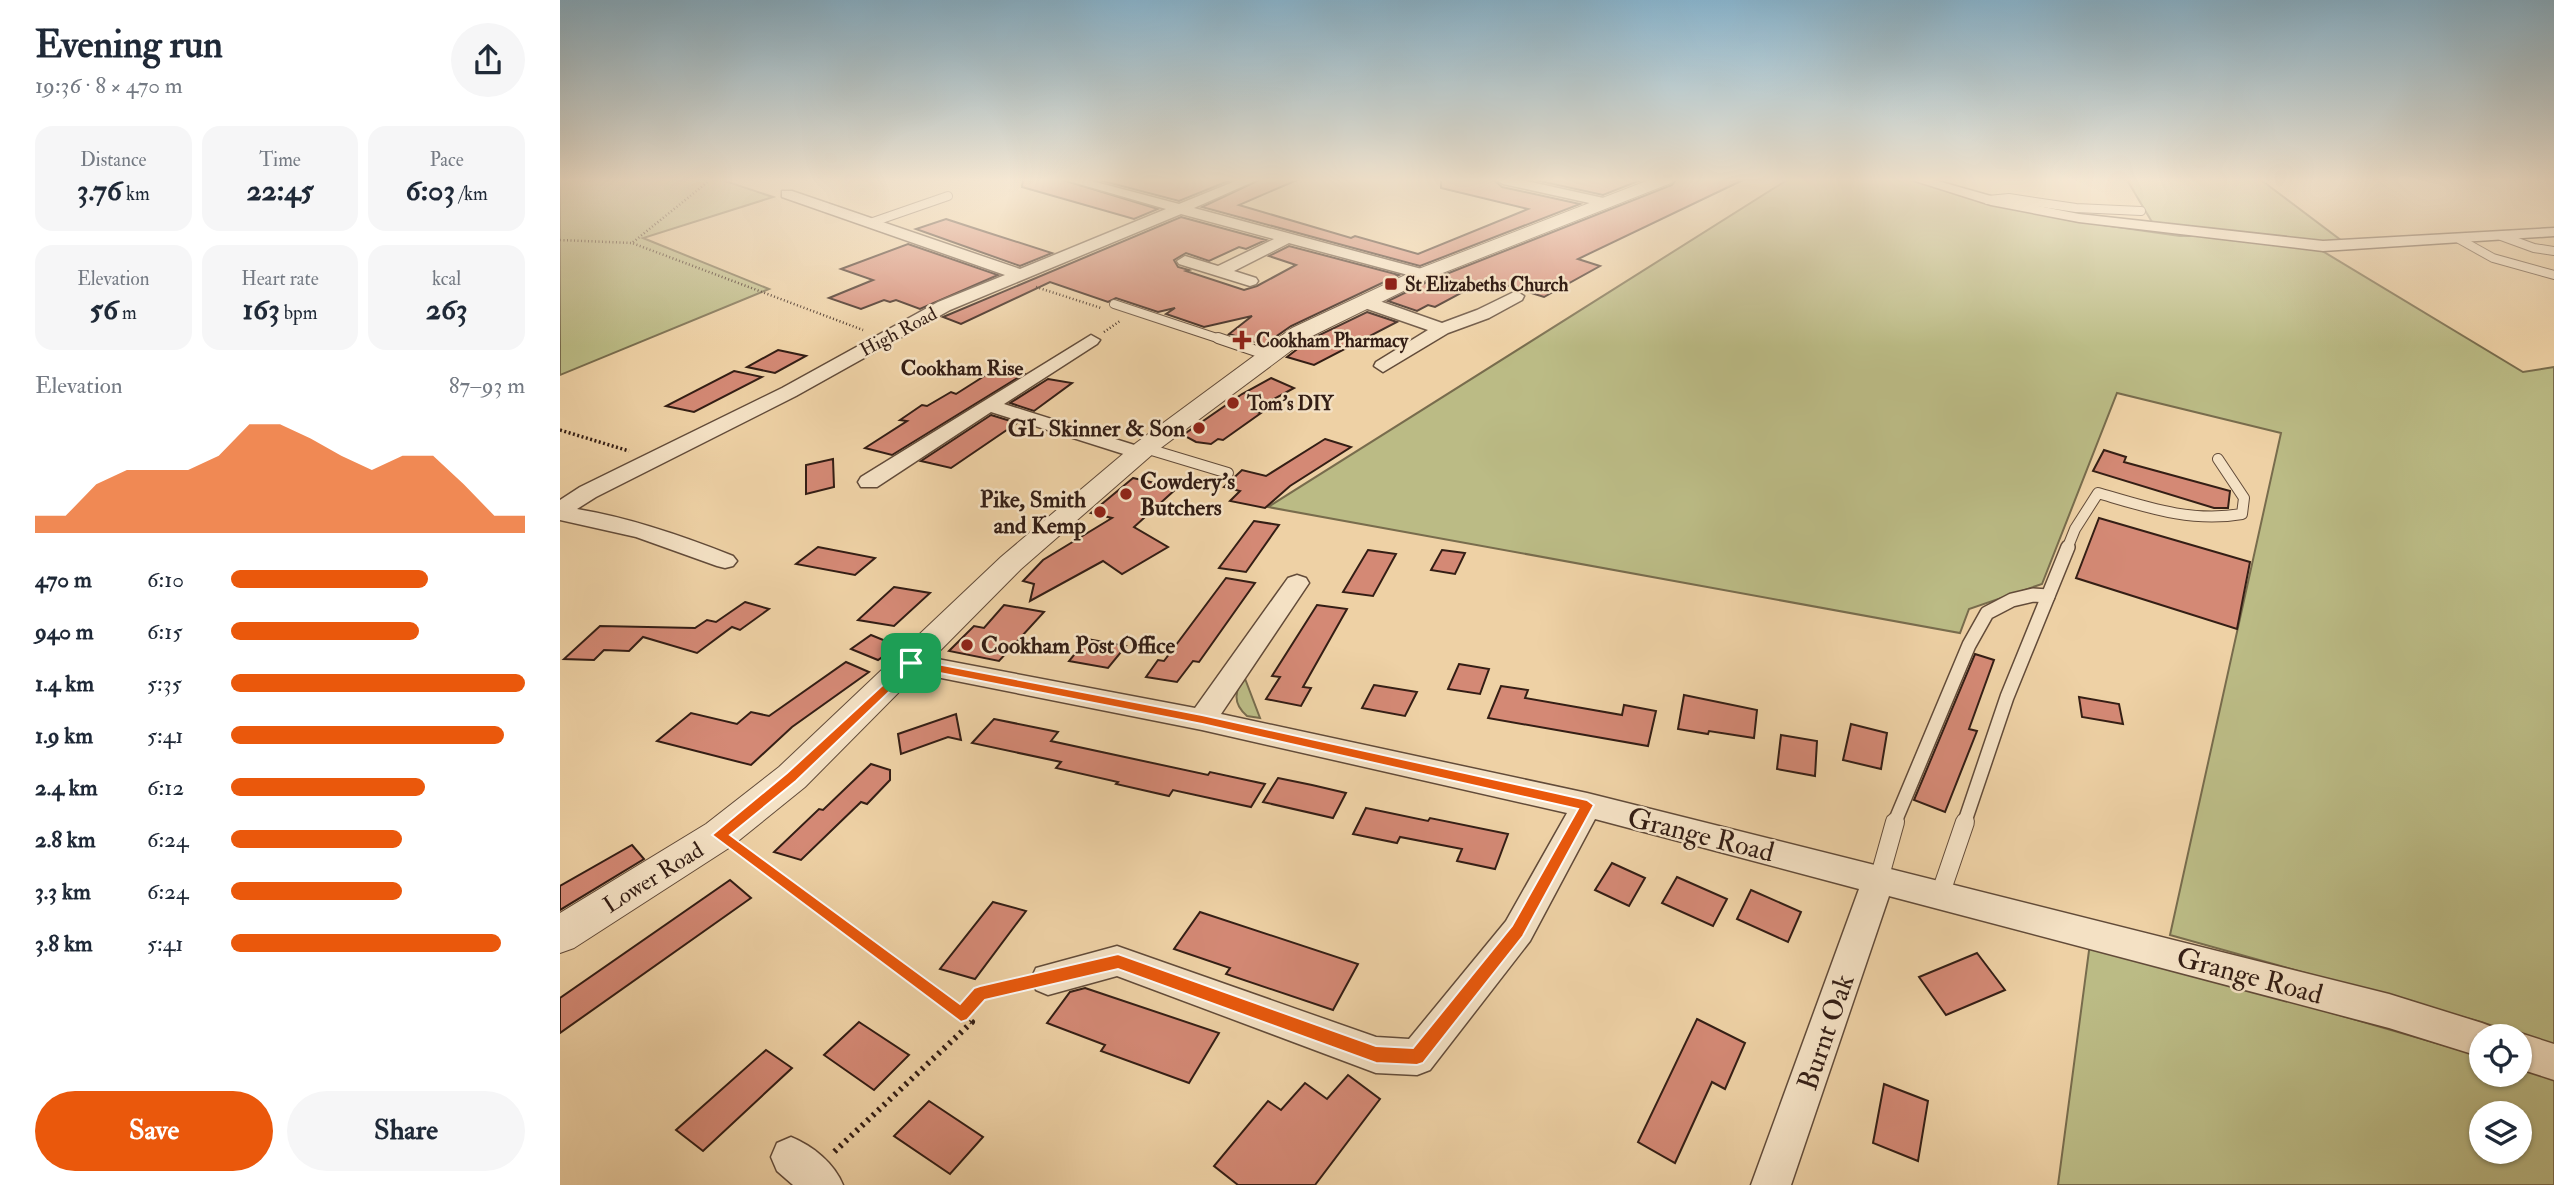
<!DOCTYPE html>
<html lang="en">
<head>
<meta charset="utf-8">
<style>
	:root { --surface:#fff; --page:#f6f6f7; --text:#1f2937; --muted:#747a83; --accent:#ea580c }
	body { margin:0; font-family:"IM FELL Double Pica",serif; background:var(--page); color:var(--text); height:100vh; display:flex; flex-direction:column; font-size:26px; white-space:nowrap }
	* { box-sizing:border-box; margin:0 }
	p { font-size:23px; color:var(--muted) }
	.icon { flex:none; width:38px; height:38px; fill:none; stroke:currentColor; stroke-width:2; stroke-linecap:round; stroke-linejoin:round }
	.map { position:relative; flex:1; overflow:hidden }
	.panel { display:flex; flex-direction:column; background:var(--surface); width:560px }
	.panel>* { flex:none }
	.buttons { position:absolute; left:1909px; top:1024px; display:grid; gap:14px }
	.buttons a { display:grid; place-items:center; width:63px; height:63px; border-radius:50%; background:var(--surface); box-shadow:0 2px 5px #0004; font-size:35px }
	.pin { position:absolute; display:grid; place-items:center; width:60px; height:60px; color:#fff; margin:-30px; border-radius:14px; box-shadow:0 4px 10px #0006 }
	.round { display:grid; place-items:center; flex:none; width:74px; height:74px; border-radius:37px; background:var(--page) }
	.summary { display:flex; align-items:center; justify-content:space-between; height:119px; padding:0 35px }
	h1 { font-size:38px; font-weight:700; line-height:52px }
	.metrics { display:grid; grid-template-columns:repeat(3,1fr); gap:10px; height:119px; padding:7px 35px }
	.metrics div { display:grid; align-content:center; border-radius:18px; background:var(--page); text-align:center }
	.metrics b { font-size:30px; font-weight:700 }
	.metrics small { font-size:19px; font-weight:400 }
	.metrics p { font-size:19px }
	.chart { height:196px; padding:14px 35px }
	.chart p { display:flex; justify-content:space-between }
	.chart svg { width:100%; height:126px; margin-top:7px; fill:var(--accent); opacity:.7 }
	.button { display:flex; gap:14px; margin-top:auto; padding:14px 35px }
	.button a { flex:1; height:80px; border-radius:42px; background:var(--accent); color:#fff; font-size:28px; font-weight:700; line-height:80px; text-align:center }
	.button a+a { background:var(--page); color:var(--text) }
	ul { padding:0 35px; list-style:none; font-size:23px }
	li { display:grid; grid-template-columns:112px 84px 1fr; align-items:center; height:52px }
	li i { height:18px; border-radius:9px; background:var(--accent) }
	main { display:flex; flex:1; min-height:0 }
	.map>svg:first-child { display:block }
	.green { fill:#bbbb85; stroke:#786c4d; stroke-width:2; fill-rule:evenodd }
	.building { fill:#d48975; stroke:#341e15; stroke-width:2 }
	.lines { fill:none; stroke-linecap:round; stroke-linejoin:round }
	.service-far3-casing { stroke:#624b39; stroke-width:10 }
	.service-far2-casing { stroke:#624b39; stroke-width:12 }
	.service-far1-casing { stroke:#624b39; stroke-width:16 }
	.service-casing { stroke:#624b39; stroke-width:20 }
	.minor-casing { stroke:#624b39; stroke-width:3 }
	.tertiary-casing { stroke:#624b39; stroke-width:2 }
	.path-far2 { stroke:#341e15; stroke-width:2.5; stroke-dasharray:1 2.5; stroke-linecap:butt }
	.path-far1 { stroke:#341e15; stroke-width:3.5; stroke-dasharray:2 2.5; stroke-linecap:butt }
	.path { stroke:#341e15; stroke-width:6; stroke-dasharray:2.5 5; stroke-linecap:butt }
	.service-far3 { stroke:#f4e1c4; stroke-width:8 }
	.service-far2 { stroke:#f4e1c4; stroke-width:10 }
	.service-far1 { stroke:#f4e1c4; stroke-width:13 }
	.service { stroke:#f4e1c4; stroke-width:18 }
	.minor { fill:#f4e1c4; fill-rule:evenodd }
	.tertiary { fill:#f4e1c4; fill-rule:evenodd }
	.route { fill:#ea580c; stroke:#fff; stroke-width:2; fill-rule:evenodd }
	.poi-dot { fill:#8f2418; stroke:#f4e1c4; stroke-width:2.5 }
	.labels { text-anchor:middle; stroke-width:5; stroke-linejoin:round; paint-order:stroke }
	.far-poi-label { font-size:19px; font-weight:bold; fill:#341e15; stroke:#f4e1c4; text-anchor:start }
	.far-street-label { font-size:19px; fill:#341e15; stroke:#f4e1c4 }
	.far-quarter-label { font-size:21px; font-weight:bold; fill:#341e15; stroke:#f4e1c4 }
	.poi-label { font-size:23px; font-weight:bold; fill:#341e15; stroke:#f4e1c4; text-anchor:end }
	.street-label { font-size:23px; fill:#341e15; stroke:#f4e1c4 }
	.near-street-label { font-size:28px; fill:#341e15; stroke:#f4e1c4 }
</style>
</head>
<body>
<main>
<section class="panel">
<div class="summary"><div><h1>Evening run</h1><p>19:36 · 8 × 470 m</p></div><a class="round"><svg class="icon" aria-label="share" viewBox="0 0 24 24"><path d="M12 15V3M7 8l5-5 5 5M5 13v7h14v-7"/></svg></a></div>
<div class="metrics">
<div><p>Distance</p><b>3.76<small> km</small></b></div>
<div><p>Time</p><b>22:45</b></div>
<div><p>Pace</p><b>6:03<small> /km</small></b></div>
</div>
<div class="metrics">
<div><p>Elevation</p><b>56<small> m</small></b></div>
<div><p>Heart rate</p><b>163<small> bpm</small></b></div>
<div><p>kcal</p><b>263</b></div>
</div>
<div class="chart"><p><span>Elevation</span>87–93 m</p>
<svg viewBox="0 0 160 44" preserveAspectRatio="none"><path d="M0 44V38L10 38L20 27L30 22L40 22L50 22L60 17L70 6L80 6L90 11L100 17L110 22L120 17L130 17L140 27L150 38L160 38V44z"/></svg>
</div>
<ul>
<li><b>470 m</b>6:10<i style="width:67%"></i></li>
<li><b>940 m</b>6:15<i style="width:64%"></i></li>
<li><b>1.4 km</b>5:35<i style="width:100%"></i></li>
<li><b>1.9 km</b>5:41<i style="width:93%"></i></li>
<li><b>2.4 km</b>6:12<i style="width:66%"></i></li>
<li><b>2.8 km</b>6:24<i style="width:58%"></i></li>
<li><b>3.3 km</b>6:24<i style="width:58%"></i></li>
<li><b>3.8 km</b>5:41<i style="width:92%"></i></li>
</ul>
<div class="button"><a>Save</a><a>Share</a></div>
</section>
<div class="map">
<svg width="1994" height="1185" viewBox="0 0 1994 1185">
	<rect width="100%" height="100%" fill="#eed1a5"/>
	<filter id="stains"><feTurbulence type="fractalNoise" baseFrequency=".00286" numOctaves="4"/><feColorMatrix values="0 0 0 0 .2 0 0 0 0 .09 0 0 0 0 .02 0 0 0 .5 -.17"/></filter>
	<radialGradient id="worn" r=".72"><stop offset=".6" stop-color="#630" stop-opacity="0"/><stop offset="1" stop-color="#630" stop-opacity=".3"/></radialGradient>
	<g class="green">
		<path d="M0,180H162L213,197L83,238L209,289L0,375Z"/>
		<path d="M1227,180H1349L1508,220L1620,236H1644L1759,249L1963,372L1994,367V1046L1921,1022L1610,935L1721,433L1557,393L1482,584L1409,609L1400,633L708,507Z"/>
		<path d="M1567,180H1701L1786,244L1595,227Z"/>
		<path d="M684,676L700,718L687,716C672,703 675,691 684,676Z"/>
		<path d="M1530,943L1921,1056L1922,1074H1960V1068L1994,1079V1185H1498ZM1922,1113H1960V1152H1922Z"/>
	</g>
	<g class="building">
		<path d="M463,180H503L598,209L574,219L462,187Z"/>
		<path d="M539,180H671L619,201Z"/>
		<path d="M699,180H737L679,205L791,238L795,236L858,254L968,209L881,188V180H934L942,187L1020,204L860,266L642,207Z"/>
		<path d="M975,180H1081L1043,195Z"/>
		<path d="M1116,180H1183L1018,259L1040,266L984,297L933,281L918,289L912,287L875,307L868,305L857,311L828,301L871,280L1112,185Z"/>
		<path d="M621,217L706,240L686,249L679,247L649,261L626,253L614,260L618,267L629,270L626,271L684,290L697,286L736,265L709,256L729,246L839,275L731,326L704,345L669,334L692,316L644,327L606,314L615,308L598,312L556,298L548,302L490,282L401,324L383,317Z"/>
		<path d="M386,219L426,232L492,253L460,266L356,229Z"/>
		<path d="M348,244L438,275L360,309L336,300L330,302L324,300L301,309L269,298L313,280L281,269Z"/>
		<path d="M807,312L837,322L754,365L727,357L749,340Z"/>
		<path d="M218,350L246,356L215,373L187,367Z"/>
		<path d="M437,368L464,374L332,455L305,448L347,421L340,420L362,405L367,406L391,392L396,394Z"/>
		<path d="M174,371L202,377L134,412L106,406Z"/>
		<path d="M711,378L734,388L692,411L701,413L663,440L658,439L651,444L636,442L623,435L682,394Z"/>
		<path d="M488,379L512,383L474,411L450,403Z"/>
		<path d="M431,415L457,423L391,468L361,461Z"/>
		<path d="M765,439L791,447L730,486L705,508L670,501L680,491L664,487L682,470L706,476Z"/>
		<path d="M1544,450L1566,457L1564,462L1670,491L1668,508H1654L1533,471Z"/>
		<path d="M273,459L274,487L246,494V465Z"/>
		<path d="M573,478L617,488L574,527L608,547L562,574L543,561L470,601L474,584L463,581L483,560L552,518L531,513Z"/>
		<path d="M1539,518L1690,562L1677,629L1516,578Z"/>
		<path d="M694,521L719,525L686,572L659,568Z"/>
		<path d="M258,547L315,558L295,575L236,564Z"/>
		<path d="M808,550L836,554L813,596L783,592Z"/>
		<path d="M882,550L905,553L895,574L871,570Z"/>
		<path d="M666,578L695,583L639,662L633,661L617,682L586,677L598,660L604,661Z"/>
		<path d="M334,587L370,593L334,626L298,620Z"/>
		<path d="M185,602L209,609L180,630L172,627L137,653L83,637L69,651L44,650L34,660L4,659L40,626L135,628L147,620L156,622Z"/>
		<path d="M444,605L484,612L439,661L389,651L414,626L424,628Z"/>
		<path d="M757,605L787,609L743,687L751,688L741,706L706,699L720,677L712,676Z"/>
		<path d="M311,635L338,646L318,660L291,649Z"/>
		<path d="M527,639L566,646L548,668L509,661Z"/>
		<path d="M1415,654L1434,660L1409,729L1417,731L1385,812L1354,800Z"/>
		<path d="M286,662L309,672L232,727L191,765L97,741L131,713L177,724L191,712L209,716Z"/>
		<path d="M899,664L929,669L920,694L888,689Z"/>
		<path d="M814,685L857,692L845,716L802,708Z"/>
		<path d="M941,686L968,690L965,698L1062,715L1064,705L1096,711L1088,746L928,718Z"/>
		<path d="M1124,695L1197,710L1194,738L1149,731L1148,734L1118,729Z"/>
		<path d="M1519,697L1559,704L1563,724L1522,717Z"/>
		<path d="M396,714L401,740L388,737L341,754L338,734Z"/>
		<path d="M434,719L498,732L491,741L648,775L650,772L705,784L691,807L613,790L609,796L556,784L558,782L496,768L501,762L412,743Z"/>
		<path d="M1291,724L1327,733L1321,769L1283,760Z"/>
		<path d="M1221,735L1257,741L1255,776L1217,769Z"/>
		<path d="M311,764L330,770V780L307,804L301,802L241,860L214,852L259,809L263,810Z"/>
		<path d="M718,778L752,785L786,793L773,818L703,802Z"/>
		<path d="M806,808L868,821L870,818L948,834L935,869L897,861L902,849L840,837L837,843L793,834Z"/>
		<path d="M72,845L84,859L0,910V886Z"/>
		<path d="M1052,863L1085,878L1069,906L1035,890Z"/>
		<path d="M1117,877L1167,899L1153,926L1102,903Z"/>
		<path d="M170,880L191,898L0,1033V998Z"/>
		<path d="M1191,890L1241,912L1228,942L1177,919Z"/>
		<path d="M433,902L466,911L415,979L380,969Z"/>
		<path d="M640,912L798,964L773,1010L666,974L670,968L614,949Z"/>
		<path d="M1417,953L1445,990L1386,1015L1359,977Z"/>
		<path d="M525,988L659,1033L629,1083L541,1051L545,1045L487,1023L510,992Z"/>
		<path d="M1137,1019L1185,1043L1165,1089L1152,1082L1115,1163L1078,1142Z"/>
		<path d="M299,1022L349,1055L314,1090L264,1055Z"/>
		<path d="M206,1050L232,1068L143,1151L116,1130Z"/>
		<path d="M788,1075L820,1099L755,1185H678L654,1166L708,1101L721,1110L745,1083L767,1099Z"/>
		<path d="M1324,1084L1368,1101L1358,1161L1313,1143Z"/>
		<path d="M369,1101L423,1137L390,1174L334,1136Z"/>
	</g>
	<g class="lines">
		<g class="service-far3-casing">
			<g id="service-far3">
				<path d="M1428,200L1449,198L1516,208L1581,211"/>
				<path d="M313,222L388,196"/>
				<path d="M1941,236L1974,248L1994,251"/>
				<path d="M1899,239L1933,258L1994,275"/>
				<path d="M554,304L663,340"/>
			</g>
		</g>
		<g class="service-far2-casing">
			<g id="service-far2">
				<path d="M658,338L708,355"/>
				<path d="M585,448L668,473"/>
				<path d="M1507,549L1515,529L1538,493C1586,507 1631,523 1682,514L1684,498L1658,459"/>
			</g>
		</g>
		<g class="service-far1-casing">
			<g id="service-far1">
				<path d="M1334,824L1409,645L1427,613L1452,600L1473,595L1488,596"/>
				<path d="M1404,824L1447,697L1508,547"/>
			</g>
		</g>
		<g class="service-casing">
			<g id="service">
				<path d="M1319,879L1335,822"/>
				<path d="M1380,895L1405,822"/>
			</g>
		</g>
		<g class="minor-casing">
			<g id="minor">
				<path d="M505,180H528L619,204L678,180H697L634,208L869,271L871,274L863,279L729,243L674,271L696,278L698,281L696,284L690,286L619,264L617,261L625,256L658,266L714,239L621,214L390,310L236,396L36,497L17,509C71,518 123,536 173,556L177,561L173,566L165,568L157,566L76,537L0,520V500L20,487L222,388L378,302L445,275L222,197V191H232L460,269L606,209Z"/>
				<path d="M936,180H962L1048,199L1050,202L1043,206L943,184Z"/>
				<path d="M1352,180H1374L1438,198L1519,214L1763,241L1994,228V236L1763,251L1519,222L1431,205Z"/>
				<path d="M956,291L964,296L962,300L929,318L888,333L823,372L814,366L816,362L868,330L796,305L794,301L802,296L808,297L882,323L917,310Z"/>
				<path d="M531,335L540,340L537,344L444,404L587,449L590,453L587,457H573L431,412L317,487H301L298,482L301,477Z"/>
				<path d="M737,575L746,578L749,583L661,714L1027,793L1829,994L1922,1023L1935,1028L1938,1036H1922V1057L1829,1028L1329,896L1231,1185H1191L1299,889L1035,819L970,941L870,1070L857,1075L816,1073L557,976L488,995L476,990L471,979L476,968L557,946L816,1037L849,1039L946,921L1007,813L642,730L351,672L342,669L338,663L342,657L351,654L635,708L728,578Z"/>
				<path d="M1960,1033L1994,1044V1080L1960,1069V1036H1953Z"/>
				<path d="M231,1137C253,1146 274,1163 283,1185H233L217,1171L211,1157L217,1143Z"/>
			</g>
		</g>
		<g class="tertiary-casing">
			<path id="tertiary" d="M1089,180H1113L1111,183L870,278L748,338L594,453L461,569L245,787L172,846L14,948L0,953V913L146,824L219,767L441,557L576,443L732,328L856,270Z"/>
		</g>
		<g class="path-far2">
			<path d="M150,180L72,243L303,330"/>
			<path d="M0,240L72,243"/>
			<path d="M476,287L541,308"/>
			<path d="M544,332L560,321"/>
		</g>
		<path class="path-far1" d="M0,430L69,451"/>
		<g class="path">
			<path d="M182,852L412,1022L274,1152"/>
			<path d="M401,1014L420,994L464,985"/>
		</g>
		<use href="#service-far3" class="service-far3"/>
		<use href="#service-far2" class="service-far2"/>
		<use href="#service-far1" class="service-far1"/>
		<use href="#service" class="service"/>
		<use href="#minor" class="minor"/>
		<use href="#tertiary" class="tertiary"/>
	</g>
	<linearGradient id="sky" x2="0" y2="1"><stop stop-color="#88b5cf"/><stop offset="0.52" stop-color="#f7ead6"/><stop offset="1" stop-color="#f7ead6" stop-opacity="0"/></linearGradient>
	<rect width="1994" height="346" fill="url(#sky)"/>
	<path class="route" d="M351,659L642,715L1027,800L1034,805L963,936L863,1063L857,1065L816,1063L558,969L425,1000L407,1020L401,1022L152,835L227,773ZM354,668L642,724L1018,809L952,926L853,1048L816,1046L558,954L420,986L414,988L400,1004L170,835L236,781Z"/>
	<g class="poi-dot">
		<rect x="824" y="277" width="14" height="14" rx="3.5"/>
		<path d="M678.5 329.5h7v7h7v7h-7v7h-7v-7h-7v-7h7z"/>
		<circle cx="673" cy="403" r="7"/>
		<circle cx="639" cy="428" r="7"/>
		<circle cx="566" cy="494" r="7"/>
		<circle cx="540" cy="512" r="7"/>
		<circle cx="407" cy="645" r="7"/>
	</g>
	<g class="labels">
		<g class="far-poi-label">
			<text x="845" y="291">St Elizabeths Church</text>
			<text x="696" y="347">Cookham Pharmacy</text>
			<text x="687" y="410">Tom's DIY</text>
		</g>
		<g class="far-street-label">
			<text transform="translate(338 331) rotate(-28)" y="7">High Road</text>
		</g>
		<g class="far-quarter-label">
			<text x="402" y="375">Cookham Rise</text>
		</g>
		<g class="poi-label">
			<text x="625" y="436">GL Skinner &amp; Son</text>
			<text x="580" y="489" text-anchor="start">Cowdery's<tspan x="580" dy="26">Butchers</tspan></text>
			<text x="526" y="507">Pike, Smith<tspan x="526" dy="26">and Kemp</tspan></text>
			<text x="421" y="653" text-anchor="start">Cookham Post Office</text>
		</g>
		<g class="street-label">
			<text transform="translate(93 877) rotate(-32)" y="8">Lower Road</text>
		</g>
		<g class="near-street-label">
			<text transform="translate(1141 834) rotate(14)" y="10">Grange Road</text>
			<text transform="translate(1690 975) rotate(15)" y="10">Grange Road</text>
			<text transform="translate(1265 1032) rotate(-71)" y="10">Burnt Oak</text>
		</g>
	</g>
	<rect width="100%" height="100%" filter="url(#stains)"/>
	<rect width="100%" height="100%" fill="url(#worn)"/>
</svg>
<div class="buttons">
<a><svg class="icon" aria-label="locate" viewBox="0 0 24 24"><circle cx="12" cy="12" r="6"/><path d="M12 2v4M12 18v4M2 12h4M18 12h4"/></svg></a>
<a><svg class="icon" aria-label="layers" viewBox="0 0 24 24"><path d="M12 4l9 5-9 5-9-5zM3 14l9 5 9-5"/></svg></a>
</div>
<div class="pin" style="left:351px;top:663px;background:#1e9e55"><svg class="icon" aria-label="arrive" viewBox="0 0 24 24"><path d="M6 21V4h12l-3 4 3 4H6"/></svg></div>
</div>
</main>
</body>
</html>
